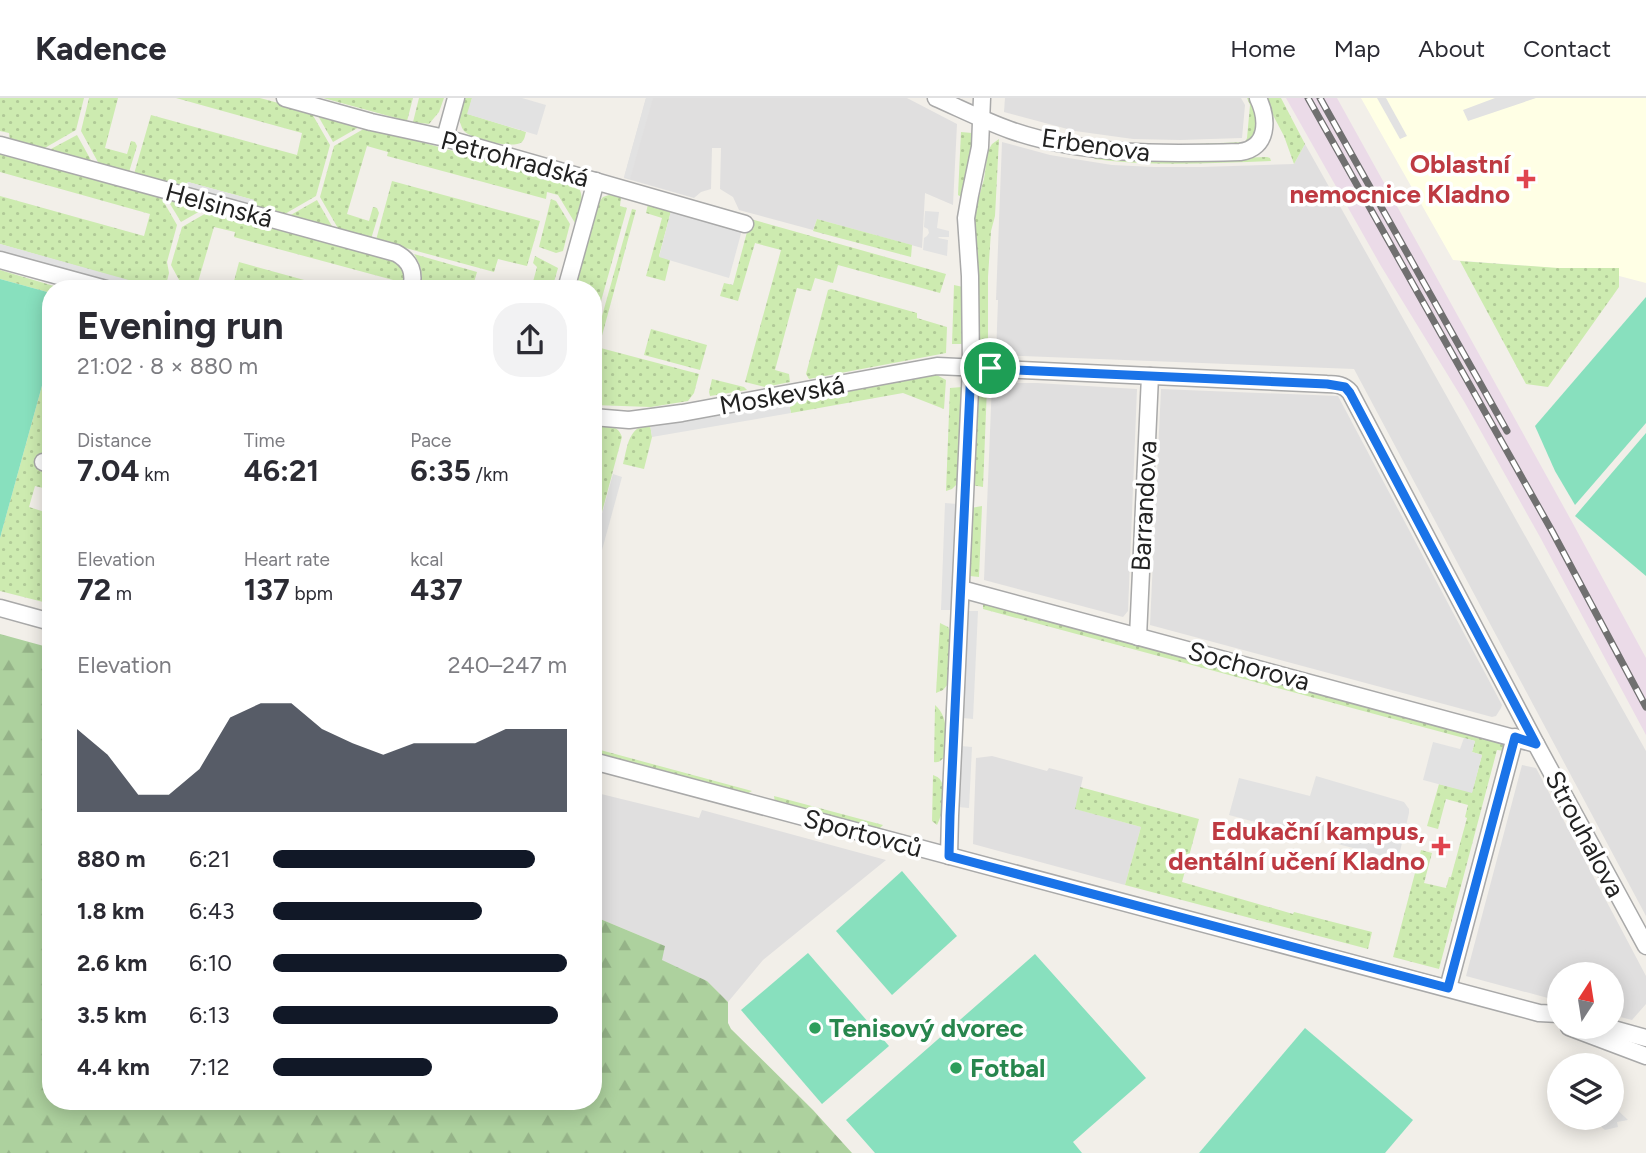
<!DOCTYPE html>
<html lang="en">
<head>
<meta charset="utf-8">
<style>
	:root { --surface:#fff; --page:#f2f2f3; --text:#2b2b33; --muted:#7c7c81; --line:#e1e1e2; --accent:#111827 }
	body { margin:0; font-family:Figtree,sans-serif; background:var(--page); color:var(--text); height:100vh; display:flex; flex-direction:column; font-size:26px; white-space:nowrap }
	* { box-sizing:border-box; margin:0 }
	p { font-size:23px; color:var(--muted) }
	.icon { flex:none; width:38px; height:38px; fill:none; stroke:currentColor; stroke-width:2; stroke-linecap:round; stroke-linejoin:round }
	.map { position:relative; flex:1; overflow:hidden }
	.sheet { position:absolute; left:42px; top:182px; width:560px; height:830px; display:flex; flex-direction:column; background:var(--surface); border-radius:28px; box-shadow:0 4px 18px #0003 }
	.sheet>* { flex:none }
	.needle { width:46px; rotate:12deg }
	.buttons { position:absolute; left:1547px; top:864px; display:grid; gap:14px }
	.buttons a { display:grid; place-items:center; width:77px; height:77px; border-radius:50%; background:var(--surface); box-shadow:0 4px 18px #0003; font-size:35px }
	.pin { position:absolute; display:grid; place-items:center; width:60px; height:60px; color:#fff; margin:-30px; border:4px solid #fff; border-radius:50%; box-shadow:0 2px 7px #0007 }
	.round { display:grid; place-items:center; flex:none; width:74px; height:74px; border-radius:28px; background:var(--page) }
	.headline { display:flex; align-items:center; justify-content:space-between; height:119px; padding:0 35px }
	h1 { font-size:38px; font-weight:700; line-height:52px }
	.stats { display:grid; grid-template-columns:repeat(3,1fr); gap:10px; height:119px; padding:7px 35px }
	.stats div { display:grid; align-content:center }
	.stats b { font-size:30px; font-weight:700 }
	.stats small { font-size:19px; font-weight:400 }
	.stats p { font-size:19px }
	.chart { height:196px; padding:14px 35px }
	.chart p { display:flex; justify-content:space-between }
	.chart svg { width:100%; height:126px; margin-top:7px; fill:var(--accent); opacity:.7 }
	ul { padding:0 35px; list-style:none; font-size:23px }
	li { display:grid; grid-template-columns:112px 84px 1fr; align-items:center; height:52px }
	li i { height:18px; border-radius:9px; background:var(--accent) }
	header { display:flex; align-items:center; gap:42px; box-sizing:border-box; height:98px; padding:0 35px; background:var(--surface); border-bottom:2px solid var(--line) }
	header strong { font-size:33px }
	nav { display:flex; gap:38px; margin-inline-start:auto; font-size:24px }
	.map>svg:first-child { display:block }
	.residential { fill:#e0dfdf }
	.industrial { fill:#ebdbe8 }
	.education { fill:#ffffe5 }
	.grass { fill:url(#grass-dots) }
	.forest { fill:url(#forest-firs) }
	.pitch { fill:#88e0be }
	.parking { fill:#e2e2e2 }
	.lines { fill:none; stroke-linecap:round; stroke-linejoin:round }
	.minor-casing { stroke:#a9a9a9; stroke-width:19 }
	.minor { stroke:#fff; stroke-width:16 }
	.rail-casing { stroke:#707070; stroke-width:7 }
	.rail { stroke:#fff; stroke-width:4.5; stroke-dasharray:13; stroke-linecap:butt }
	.route-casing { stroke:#fff; stroke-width:14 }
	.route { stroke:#1a73e8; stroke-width:9 }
	.health-dot { fill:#e0444e; stroke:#fff; stroke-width:2.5 }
	.leisure-dot { fill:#2e9e5b; stroke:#fff; stroke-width:2.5 }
	.labels { text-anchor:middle; stroke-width:7; stroke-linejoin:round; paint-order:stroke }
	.street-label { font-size:26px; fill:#222; stroke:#fff }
	.health-label { font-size:26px; font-weight:bold; fill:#be3a42; stroke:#fff; text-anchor:end }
	.leisure-label { font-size:26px; font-weight:bold; fill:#27864d; stroke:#fff; text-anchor:start }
</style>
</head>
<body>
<header>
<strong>Kadence</strong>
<nav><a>Home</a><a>Map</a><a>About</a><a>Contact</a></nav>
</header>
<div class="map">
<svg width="1646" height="1055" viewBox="0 0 1646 1055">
	<defs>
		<pattern id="grass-dots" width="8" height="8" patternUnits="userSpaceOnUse" patternTransform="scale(1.75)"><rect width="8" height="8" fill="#cdebb0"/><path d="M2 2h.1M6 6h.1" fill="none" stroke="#b0c997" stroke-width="1.8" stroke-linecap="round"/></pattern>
		<pattern id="forest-firs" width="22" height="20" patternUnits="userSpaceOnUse" patternTransform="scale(1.75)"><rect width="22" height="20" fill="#add19e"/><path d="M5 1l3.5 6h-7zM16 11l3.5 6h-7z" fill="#95b388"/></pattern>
	</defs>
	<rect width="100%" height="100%" fill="#f2efe9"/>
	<g class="residential">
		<path d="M646,0H907L957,26L953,107L925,95L922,150L817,121L813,132L739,112L733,99L720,91L721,50H712L711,91L701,94L694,100L624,80Z"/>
		<path d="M1005,0H1241L1245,7L1242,40L1180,42L1133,41L1075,33L1004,14Z"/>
		<path d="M1002,44L1050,57L1087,63L1112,67L1154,69H1201L1294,66L1305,46L1646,653V818L1354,271L996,257L998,202H996Z"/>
		<path d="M992,285H1037L1137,291L1128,513L1123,519L984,482Z"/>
		<path d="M1161,291L1338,298L1502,607L1501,610L1496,618L1492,619L1150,527Z"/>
		<path d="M992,658L1047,673L1049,670L1083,679L1076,711L1141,729L1125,787L973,746L976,660Z"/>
		<path d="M1522,667L1536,670L1646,878V906L1632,922L1612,917V877H1559V903L1466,878Z"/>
		<path d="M597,695L699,720L702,712L886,762L763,862L728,904L707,883L661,862L665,848L593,818V710Z"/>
	</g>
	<path class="industrial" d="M1286,0H1337L1571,422L1646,560V637L1540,439L1465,305L1381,168Z"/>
	<path class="education" d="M1361,0H1646V185L1604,174L1453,162Z"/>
	<g class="grass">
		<path d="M0,0H84L76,32L43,51L10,42L9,35L0,33Z"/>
		<path d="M89,0H118L105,50L127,56L131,43L135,44L137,48L129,74L99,66L81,33Z"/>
		<path d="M176,0H260L311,14L330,47L316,98L283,117L254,109V102L188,84L184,89L134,76L151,17L297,57L302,35Z"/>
		<path d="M323,0H413L407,23Z"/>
		<path d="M419,0H444L439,14L429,26L413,24Z"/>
		<path d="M464,0H472L468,16L526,34C525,37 525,41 522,44C513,51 477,42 468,36C464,34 462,31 461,27C457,19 462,9 464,0Z"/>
		<path d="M1247,0H1251C1258,18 1263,31 1248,46L1193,48L1195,46L1245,44L1247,40L1250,7Z"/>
		<path d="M1264,0H1281L1305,46L1294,66L1284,38Z"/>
		<path d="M317,16L361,28L333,44Z"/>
		<path d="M367,29L576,87C587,97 579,112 575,125L558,97L547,94L546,101L387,58L388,54L367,48L347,116L369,123L373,109L377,110L379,115L371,141L339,132L320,99L334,48Z"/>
		<path d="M961,34L972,35V48L961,99L958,97Z"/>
		<path d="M77,37L92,64L49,52Z"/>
		<path d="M999,41L995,118L991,133L988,179V254L983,255L979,249L978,193L973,128L975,113L984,81L988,53L992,46Z"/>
		<path d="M0,51L158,94L177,127L167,164L169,175L165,191H157L0,146V98L144,138L150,116L0,74Z"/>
		<path d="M1096,58L1167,62L1267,59L1270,60L1271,63C1212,65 1153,69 1094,61Z"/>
		<path d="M392,83L540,123L527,168L498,161L494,174L376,142Z"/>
		<path d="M164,96L209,108L181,124Z"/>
		<path d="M609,97L621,99L620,108L627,110L593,232V191H574L598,105L603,99Z"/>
		<path d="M551,101L556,103L570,126L563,153L556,155L539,149Z"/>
		<path d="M317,102L333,130L289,118Z"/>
		<path d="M648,106L671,113L659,158L670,162L665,183L646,178L662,120L646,115Z"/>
		<path d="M215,110L393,159L403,166L407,191H391L393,182L234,139L235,134L214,129L196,191H184L171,167L182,129Z"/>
		<path d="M632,111L636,112L600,245L595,243Z"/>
		<path d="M747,120L946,176L940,195L838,167L833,185L815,180L811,193L797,190L775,272L789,276L790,284L765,289L745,284L781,152L755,145L738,203L720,198L724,185L733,187L747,134Z"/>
		<path d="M817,121L912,147L911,159L813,133Z"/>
		<path d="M414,156L477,174L472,191H420C423,178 422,168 414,156Z"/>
		<path d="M535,158L558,170L552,191H531L537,169L533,165Z"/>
		<path d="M1460,163L1558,170H1619V189L1548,289L1526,286Z"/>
		<path d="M239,164L337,191H232Z"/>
		<path d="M0,172L64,191H51V195L0,181Z"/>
		<path d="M954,187L963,189L964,246H952Z"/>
		<path d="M831,191L917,215V220L947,229L946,255L809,281L806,276L828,192Z"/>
		<path d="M651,231L707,247L700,272L644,257Z"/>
		<path d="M593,248L699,276L694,295L688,303L651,309L593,307Z"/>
		<path d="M51,255V347L48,349L51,371V392L35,388L29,409L51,416V506L0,493V440Z"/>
		<path d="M933,275L946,282L944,311L903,295L791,315L788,302Z"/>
		<path d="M712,281L744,289L747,292L710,298L709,294Z"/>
		<path d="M962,289L958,385L952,391L946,393L950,290Z"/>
		<path d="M978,289H987L983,389L972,387Z"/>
		<path d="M593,325C605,327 618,326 622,339L593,448V364L595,358H593Z"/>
		<path d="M650,326L652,339L644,371L623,366C628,347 628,329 650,326Z"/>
		<path d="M982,408L979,479L970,478L968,471L971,410Z"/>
		<path d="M983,506L1502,643L1505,646L1506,653L1497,652L1439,871L1393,859L1421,752L1432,755L1424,785L1446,790L1449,779H1451L1467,720L1465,719L1468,707L1446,701L1438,731L1427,728L1439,686L1472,694L1482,657L1472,654L1475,643L983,511Z"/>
		<path d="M940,525L948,529L951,534L948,586L943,592L936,595Z"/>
		<path d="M935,607C950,620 945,639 945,656C943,662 939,665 934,664Z"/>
		<path d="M593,650L752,693L745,697L593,658Z"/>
		<path d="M933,677C938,679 940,680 942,685C946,694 942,719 937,727L932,723Z"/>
		<path d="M1080,689L1199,721L1182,784L1293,816L1294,814L1372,834L1368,851L1125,787L1141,729L1075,711Z"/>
		<path d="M774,698L883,727L878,732L775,705Z"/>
	</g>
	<path class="forest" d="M0,536L51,550V1003H593V818L665,848L662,862L707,883L728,904V925L731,931L813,1012L852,1055H0Z"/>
	<g class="pitch">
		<path d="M0,181L51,195V255L0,440Z"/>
		<path d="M1646,199V325L1575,407L1555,373L1535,328Z"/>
		<path d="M1646,335V478L1575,418Z"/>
		<path d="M902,773L957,838L892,897L836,833Z"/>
		<path d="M808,855L889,948L822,1006L741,912Z"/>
		<path d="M1035,856L1146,980L1073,1044L1082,1055H875L846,1022Z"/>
		<path d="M1305,930L1413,1022L1385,1055H1199Z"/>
	</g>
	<g class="parking">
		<path d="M472,0H522L546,7L537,37L467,16Z"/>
		<path d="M646,0H653L630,81L624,79Z"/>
		<path d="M1377,0H1386L1407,38L1400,41Z"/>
		<path d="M1495,0H1536L1468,23L1463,12Z"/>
		<path d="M188,84L254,102L253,106L258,114L178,93L187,88Z"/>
		<path d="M671,113L742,132L729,180L659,159Z"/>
		<path d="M925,113L939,114L937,130L949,133V139H939L938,140L948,142L947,158L923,152L924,140L927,138L929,135L928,131L924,129Z"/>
		<path d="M0,146L143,186L145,191H121L0,157Z"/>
		<path d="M788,302L791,315L652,339L650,326Z"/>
		<path d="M613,376L622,379L593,485V448Z"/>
		<path d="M945,405L957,406L952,512H941Z"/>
		<path d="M969,513H978L973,621L963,620L967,520Z"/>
		<path d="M1464,640L1475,643L1472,654L1482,657L1472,695L1423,682L1433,644L1460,651Z"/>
		<path d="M961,648L972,649L969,710L958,709Z"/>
		<path d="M1316,678L1404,704L1409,711V715L1398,762L1229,717L1239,680L1310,698Z"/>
		<path d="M1612,1007L1628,1022L1617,1024L1618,1029L1605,1032L1592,1020H1612Z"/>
	</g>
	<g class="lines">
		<g class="minor-casing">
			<g id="minor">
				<path d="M285,0L371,24L445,40L745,126"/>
				<path d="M936,0C961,11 985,23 1010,32C1084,58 1163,56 1240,54C1269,50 1268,21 1258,0"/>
				<path d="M445,40L456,0"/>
				<path d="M0,47L396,155C411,163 415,175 411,191"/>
				<path d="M0,162L106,191"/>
				<path d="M566,191L596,83"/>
				<path d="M593,319L629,322L682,315L937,268L1327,286C1337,286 1344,287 1350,294L1536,646L1646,848"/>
				<path d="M43,364L51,367"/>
				<path d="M961,491L1536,646"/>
				<path d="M0,510L51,524"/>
				<path d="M1138,539L1150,278"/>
				<path d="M593,663L1539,915L1559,916"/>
				<path d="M949,758L950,718L971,270L970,178L966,120L970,97L980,49L982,0"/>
				<path d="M1448,890L1515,639"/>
				<path d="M1569,929L1646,958"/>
				<path d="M1606,929L1646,940"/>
			</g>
		</g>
		<use href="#minor" class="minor"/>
		<g class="rail-casing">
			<g id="rail">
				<path d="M1308,0L1552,433L1646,609"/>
				<path d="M1320,0L1507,333"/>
			</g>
		</g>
		<use href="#rail" class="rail"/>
	</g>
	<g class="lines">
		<g class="route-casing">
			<path id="route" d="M971,270L1327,286L1345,289L1350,295L1536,646L1515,639L1448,890L949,758L950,718Z"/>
		</g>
		<use href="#route" class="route"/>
	</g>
	<g class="health-dot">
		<path d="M1522.5 70.5h7v7h7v7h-7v7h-7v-7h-7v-7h7z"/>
		<path d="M1437.5 737.5h7v7h7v7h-7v7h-7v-7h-7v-7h7z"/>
	</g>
	<g class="leisure-dot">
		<circle cx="815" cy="930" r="7"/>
		<circle cx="956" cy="970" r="7"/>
	</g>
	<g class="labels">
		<g class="street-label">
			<text transform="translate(1096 47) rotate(8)" y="9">Erbenova</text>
			<text transform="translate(515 61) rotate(15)" y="9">Petrohradská</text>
			<text transform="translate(219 107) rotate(15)" y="9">Helsinská</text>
			<text transform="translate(782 297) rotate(-10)" y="9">Moskevská</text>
			<text transform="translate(1144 408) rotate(-87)" y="9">Barrandova</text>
			<text transform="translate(1249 568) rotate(15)" y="9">Sochorova</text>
			<text transform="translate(863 735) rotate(15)" y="9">Sportovců</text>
			<text transform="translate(1585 736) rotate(62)" y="9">Strouhalova</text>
		</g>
		<g class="health-label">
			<text x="1510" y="75">Oblastní<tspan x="1510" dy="30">nemocnice Kladno</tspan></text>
			<text x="1425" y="742">Edukační kampus,<tspan x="1425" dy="30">dentální učení Kladno</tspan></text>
		</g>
		<g class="leisure-label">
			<text x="829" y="939">Tenisový dvorec</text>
			<text x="970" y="979">Fotbal</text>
		</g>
	</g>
</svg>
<div class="buttons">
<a><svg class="needle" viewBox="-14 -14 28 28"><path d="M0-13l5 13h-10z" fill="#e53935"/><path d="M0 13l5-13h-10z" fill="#7c7c81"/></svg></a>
<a><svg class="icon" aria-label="layers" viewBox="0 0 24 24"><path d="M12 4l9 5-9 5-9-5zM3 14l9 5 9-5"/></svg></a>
</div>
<div class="pin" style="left:990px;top:270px;background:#1e9e55"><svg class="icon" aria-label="arrive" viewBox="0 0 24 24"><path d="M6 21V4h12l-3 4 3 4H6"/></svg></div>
<section class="sheet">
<div class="headline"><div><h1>Evening run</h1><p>21:02 · 8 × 880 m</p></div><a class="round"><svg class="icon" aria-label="share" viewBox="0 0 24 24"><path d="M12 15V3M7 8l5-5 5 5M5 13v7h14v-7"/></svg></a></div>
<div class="stats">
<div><p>Distance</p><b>7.04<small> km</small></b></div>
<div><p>Time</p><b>46:21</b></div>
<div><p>Pace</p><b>6:35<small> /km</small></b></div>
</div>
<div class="stats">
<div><p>Elevation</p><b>72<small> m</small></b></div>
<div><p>Heart rate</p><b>137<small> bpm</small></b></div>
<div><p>kcal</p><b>437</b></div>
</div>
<div class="chart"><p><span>Elevation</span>240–247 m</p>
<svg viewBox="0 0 160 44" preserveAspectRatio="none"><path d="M0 44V15L10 24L20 38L30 38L40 29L50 11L60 6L70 6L80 15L90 20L100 24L110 20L120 20L130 20L140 15L150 15L160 15V44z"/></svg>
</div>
<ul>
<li><b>880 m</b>6:21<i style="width:89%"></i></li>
<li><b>1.8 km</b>6:43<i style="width:71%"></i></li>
<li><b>2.6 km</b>6:10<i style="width:100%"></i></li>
<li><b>3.5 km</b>6:13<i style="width:97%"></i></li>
<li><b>4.4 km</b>7:12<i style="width:54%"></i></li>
</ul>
</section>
</div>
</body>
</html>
